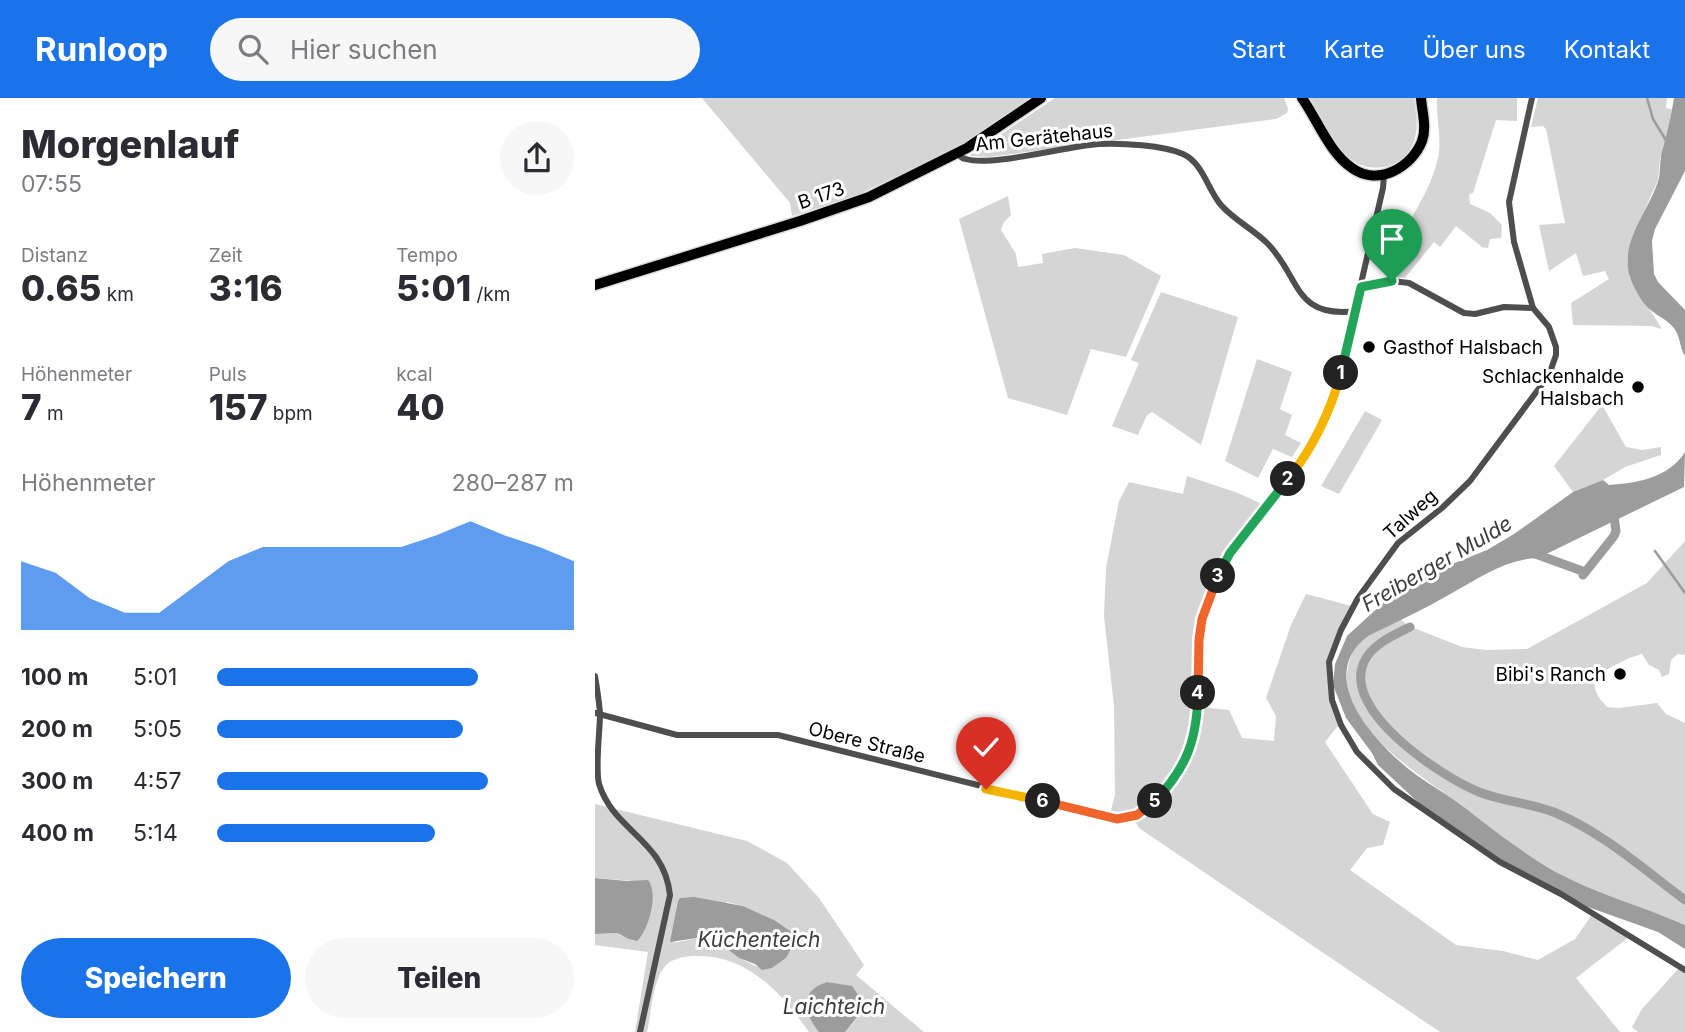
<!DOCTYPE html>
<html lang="de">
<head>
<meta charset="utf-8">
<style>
	:root { --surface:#fff; --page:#f7f7f7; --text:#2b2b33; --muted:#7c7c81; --accent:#1a73e8 }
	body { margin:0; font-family:Inter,sans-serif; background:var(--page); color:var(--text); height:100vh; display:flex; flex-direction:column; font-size:26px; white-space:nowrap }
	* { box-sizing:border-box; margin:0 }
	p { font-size:23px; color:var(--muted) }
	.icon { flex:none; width:38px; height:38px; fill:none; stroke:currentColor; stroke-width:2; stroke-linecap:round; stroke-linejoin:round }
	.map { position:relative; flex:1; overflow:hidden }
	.sheet { display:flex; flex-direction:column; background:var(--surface); width:595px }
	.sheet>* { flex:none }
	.pin { position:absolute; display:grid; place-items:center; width:60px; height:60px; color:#fff; margin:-72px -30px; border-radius:50% 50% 50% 0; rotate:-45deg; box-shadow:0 0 7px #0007 }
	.pin .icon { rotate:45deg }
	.km { position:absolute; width:35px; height:35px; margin:-18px; border-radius:50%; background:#222; color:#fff; font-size:19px; line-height:35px; text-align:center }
	.round { display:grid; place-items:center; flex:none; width:74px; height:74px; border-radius:37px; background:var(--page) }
	.summary { display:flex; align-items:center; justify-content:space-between; height:119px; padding:0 21px }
	h1 { font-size:38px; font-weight:800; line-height:52px }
	.figures { display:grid; grid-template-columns:repeat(3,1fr); gap:10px; height:119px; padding:7px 21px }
	.figures div { display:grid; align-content:center }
	.figures b { font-size:35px; font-weight:800 }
	.figures small { font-size:19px; font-weight:400 }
	.figures p { font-size:19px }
	.chart { height:196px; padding:14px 21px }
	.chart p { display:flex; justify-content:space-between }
	.chart svg { width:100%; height:126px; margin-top:7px; fill:var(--accent); opacity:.7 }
	.primary-button { display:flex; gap:14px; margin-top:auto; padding:14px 21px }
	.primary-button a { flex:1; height:80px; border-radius:42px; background:var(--accent); color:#fff; font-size:28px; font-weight:800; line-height:80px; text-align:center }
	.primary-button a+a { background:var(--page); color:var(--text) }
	ul { padding:0 21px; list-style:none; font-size:23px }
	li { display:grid; grid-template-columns:112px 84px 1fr; align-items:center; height:52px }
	li i { height:18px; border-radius:9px; background:var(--accent) }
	header { display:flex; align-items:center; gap:42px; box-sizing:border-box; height:98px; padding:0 35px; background:var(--accent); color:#fff }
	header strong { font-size:33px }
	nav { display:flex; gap:38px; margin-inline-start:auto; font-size:24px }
	.search { width:490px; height:63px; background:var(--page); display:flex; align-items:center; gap:18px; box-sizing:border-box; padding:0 24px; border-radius:38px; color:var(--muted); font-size:26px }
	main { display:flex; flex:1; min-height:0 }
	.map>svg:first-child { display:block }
	.green { fill:#d5d5d5; fill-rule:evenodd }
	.water { fill:#9c9c9c }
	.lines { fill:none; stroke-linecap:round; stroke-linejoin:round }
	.stream { stroke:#9c9c9c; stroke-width:2.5 }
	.canal { stroke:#9c9c9c; stroke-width:9 }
	.primary-casing { stroke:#dbdbdb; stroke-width:13 }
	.street { stroke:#4e4e4e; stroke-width:6 }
	.primary { stroke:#000; stroke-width:10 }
	.split-1-casing { stroke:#fff; stroke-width:14 }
	.split-2-casing { stroke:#fff; stroke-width:14 }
	.split-3-casing { stroke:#fff; stroke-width:14 }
	.split-4-casing { stroke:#fff; stroke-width:14 }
	.split-5-casing { stroke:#fff; stroke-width:14 }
	.split-6-casing { stroke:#fff; stroke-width:14 }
	.split-7-casing { stroke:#fff; stroke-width:14 }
	.split-1 { stroke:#22a559; stroke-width:9 }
	.split-2 { stroke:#f5b400; stroke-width:9 }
	.split-3 { stroke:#22a559; stroke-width:9 }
	.split-4 { stroke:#f0652b; stroke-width:9 }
	.split-5 { stroke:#22a559; stroke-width:9 }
	.split-6 { stroke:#f0652b; stroke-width:9 }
	.split-7 { stroke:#f5b400; stroke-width:9 }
	.poi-dot { fill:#000; stroke:#fff; stroke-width:2.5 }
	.labels { text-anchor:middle; stroke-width:6; stroke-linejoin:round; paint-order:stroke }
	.street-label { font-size:19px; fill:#000; stroke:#fff }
	.poi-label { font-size:19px; fill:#000; stroke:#fff; text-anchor:end }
	.water-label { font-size:21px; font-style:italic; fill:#3d3d3d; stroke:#fff }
</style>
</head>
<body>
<header>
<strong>Runloop</strong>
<div class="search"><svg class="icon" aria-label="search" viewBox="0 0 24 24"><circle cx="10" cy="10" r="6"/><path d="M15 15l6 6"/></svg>Hier suchen</div>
<nav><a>Start</a><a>Karte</a><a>Über uns</a><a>Kontakt</a></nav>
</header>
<main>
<section class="sheet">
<div class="summary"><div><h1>Morgenlauf</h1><p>07:55</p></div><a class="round"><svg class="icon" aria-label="share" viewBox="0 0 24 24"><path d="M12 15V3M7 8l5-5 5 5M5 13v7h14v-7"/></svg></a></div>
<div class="figures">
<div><p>Distanz</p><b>0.65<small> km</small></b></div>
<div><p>Zeit</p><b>3:16</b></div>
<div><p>Tempo</p><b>5:01<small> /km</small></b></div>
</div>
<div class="figures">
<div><p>Höhenmeter</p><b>7<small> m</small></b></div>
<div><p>Puls</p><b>157<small> bpm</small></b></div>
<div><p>kcal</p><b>40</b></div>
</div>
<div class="chart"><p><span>Höhenmeter</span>280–287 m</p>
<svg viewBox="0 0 160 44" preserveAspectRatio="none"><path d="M0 44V20L10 24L20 33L30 38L40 38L50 29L60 20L70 15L80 15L90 15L100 15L110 15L120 11L130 6L140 11L150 15L160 20V44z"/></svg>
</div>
<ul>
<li><b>100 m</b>5:01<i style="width:73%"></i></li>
<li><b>200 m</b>5:05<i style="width:69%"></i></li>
<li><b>300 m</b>4:57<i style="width:76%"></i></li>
<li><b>400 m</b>5:14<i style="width:61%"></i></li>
</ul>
<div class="primary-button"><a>Speichern</a><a>Teilen</a></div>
</section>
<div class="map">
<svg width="1090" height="934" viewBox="0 0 1090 934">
	<rect width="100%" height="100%" fill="#fff"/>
	<g class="green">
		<path d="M107,0H437L358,52L260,98L197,118L195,105Z"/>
		<path d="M460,0H689L693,11L692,15L681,21L395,59L374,58Z"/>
		<path d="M715,0H819C821,15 824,28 819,43C811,68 779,78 757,62C738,48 727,19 715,0Z"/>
		<path d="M842,0H922V23L901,22L878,95L874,96L875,106L895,115L907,127L906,140L895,141L893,150L887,149L861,128L845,149L839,144L810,180L795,178L790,174C803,133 836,100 844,55C846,38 841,18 842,0Z"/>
		<path d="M943,0H1072L1071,10L1077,11L1071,46L1065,60L1063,82L1048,116L1032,162L1035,180L1067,231L1056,228L978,227L976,205L1014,181L1010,173L988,178L981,155L954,173L944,127L970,125L951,31L948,28L936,29Z"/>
		<path d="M413,98L416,117L409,124L406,132L421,156L423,169L448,165L447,156L480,150L529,157L566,178L531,259L496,251L472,317L413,300L364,121Z"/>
		<path d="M566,194L643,219L606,347L557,314L552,317L543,337L517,328L544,265L536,262Z"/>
		<path d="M662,261L697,274L685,311L697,317L690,337L706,345L697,359L678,351L663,380L630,363Z"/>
		<path d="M1007,307L1031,349L1047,352L1066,349V357L1030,369L1008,382L978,394L959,368Z"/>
		<path d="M770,313L787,322L744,396L726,388Z"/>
		<path d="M592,378L643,395L671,408L627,468L601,542L604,577L614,610L634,612L647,640L679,643L681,618L671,600L696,527L711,496L757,508L734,564V588L746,627L742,629L730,644L778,716L795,724L788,747L772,750L755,772L861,847L908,853L943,862L980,841L998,815L1034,839L981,880L1025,934H845L544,730L538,719L514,720L520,697L519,608L509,518L511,470L524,403L534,384L588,396Z"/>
		<path d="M1090,443V557L1083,556L1076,562L1074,576L1067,579L1064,572L1054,567L1047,556L1034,560L1001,577C997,591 1002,598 1012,609L1024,610L1062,605L1071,616L1090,625V827C1051,810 1009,798 971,779C943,764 915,746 890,727C881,721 874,713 866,706C826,679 741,626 753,569C755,561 758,551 764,545C774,534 792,528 805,521L814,528L867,549L891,552L932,551L1052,485Z"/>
		<path d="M0,706L152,743L192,765L224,800L269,867L261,877L329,934H250L267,914L257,889L232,884L224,934H214C187,896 153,857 102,858C90,858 75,860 68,871C58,884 56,917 52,934H40L53,854L0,847V836L22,835L28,839L40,783L0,780ZM132,804L148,808L179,822L191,860L177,870L163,869L144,860L126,846L109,839L78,845Z"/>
		<path d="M1085,869L1090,872V934H1043L1037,929L1047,911Z"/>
	</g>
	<g class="water">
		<path d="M1079,0H1090V73L1060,131L1057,143L1059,176L1063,184L1090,212V258C1084,249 1086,238 1078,229C1071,221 1064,219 1057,213C1048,207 1040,192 1036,182C1022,145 1055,113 1064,80C1065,73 1065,65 1066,58C1071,39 1076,20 1079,0Z"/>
		<path d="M1090,354L1089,389L943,460C911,461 884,480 857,495C830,511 801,524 773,538C717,580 783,648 820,676C836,688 854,697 869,709C899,733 928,755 961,774C1002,796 1047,808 1090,827V851L1063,834L993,809L907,762L826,707L783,667L777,655L751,620L738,587L740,566L752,538L788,505L850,469L892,452L919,436L978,394L1008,382L1014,387C1042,385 1074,380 1090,354Z"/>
		<path d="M0,780L32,783L53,782C64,795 54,832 42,843L34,841L22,835L0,836Z"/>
		<path d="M99,799L148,808L179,822L198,835L199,845L191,860L177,870L167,872L160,866L144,860L126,846L109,839L75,844L83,803L85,800Z"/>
		<path d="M232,884L257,888L268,904L267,913L250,934H224C208,914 204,893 232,884Z"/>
	</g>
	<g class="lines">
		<g class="stream">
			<path d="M1052,0L1058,21L1072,44"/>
			<path d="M1060,453L1090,495"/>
		</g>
		<g class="canal">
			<path d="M935,454L990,474"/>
			<path d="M988,477L1019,438L1021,433L1018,411"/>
			<path d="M815,529C799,537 777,546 769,564C746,613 847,679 884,694C909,704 937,705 961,715C1010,736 1048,771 1090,802"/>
		</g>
		<g class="primary-casing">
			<g id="primary">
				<path d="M707,0C723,23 734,54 757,70C783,89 817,69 827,43C832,30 827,13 826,0"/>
				<path d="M0,187L205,123L274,99L372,50L446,0"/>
			</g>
		</g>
		<g class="street">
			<path d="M937,0L914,104L919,144L938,210L954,229L961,249V257L954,277L875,383L847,410L803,445L763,500L746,532L734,564L737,602L746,627L762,654L799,691L905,764L966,796L1090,872"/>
			<path d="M363,55C366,59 366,60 371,61C396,69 473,48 504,46C527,45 568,47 588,56C608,65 613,92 626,107C639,122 658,131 672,145C706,179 698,221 761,213"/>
			<path d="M766,189L797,183L814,185L869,215L880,216L909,209L938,210"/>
			<path d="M0,578C2,590 4,603 5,615C5,634 0,669 4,686C19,734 69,741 75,797L45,934"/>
			<path d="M0,615L82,637H183L514,720L538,718L551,711L574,687L595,654L600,638L603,608L604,542L615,498L635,455L706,365L741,294L788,90L789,77"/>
		</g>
		<use href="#primary" class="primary"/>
	</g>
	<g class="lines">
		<g class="split-1-casing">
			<path id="split-1" d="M746,275L766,189L797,183"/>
		</g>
		<g class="split-2-casing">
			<path id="split-2" d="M693,381C717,352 736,312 746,275"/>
		</g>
		<g class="split-3-casing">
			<path id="split-3" d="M623,478L635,455L693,381"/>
		</g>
		<g class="split-4-casing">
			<path id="split-4" d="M603,595L604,542L607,521L623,478"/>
		</g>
		<g class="split-5-casing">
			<path id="split-5" d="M560,703C592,669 602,642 603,595"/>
		</g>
		<g class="split-6-casing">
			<path id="split-6" d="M448,703L522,721L542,717L560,703"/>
		</g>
		<g class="split-7-casing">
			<path id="split-7" d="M391,691L448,703"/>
		</g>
		<use href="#split-1" class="split-1"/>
		<use href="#split-2" class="split-2"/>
		<use href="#split-3" class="split-3"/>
		<use href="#split-4" class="split-4"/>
		<use href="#split-5" class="split-5"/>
		<use href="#split-6" class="split-6"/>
		<use href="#split-7" class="split-7"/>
	</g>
	<g class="poi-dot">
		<circle cx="774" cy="249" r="7"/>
		<circle cx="1043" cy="289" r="7"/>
		<circle cx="1025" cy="576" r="7"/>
	</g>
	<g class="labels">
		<g class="street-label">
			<text transform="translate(449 39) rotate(-6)" y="7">Am Gerätehaus</text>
			<text transform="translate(226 97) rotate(-19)" y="7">B 173</text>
			<text transform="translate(815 416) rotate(-42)" y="7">Talweg</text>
			<text transform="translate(272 644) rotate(14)" y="7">Obere Straße</text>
		</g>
		<g class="poi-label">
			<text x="788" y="256" text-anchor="start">Gasthof Halsbach</text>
			<text x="1029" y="285">Schlackenhalde<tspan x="1029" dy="22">Halsbach</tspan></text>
			<text x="1011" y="583">Bibi's Ranch</text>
		</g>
		<g class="water-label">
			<text transform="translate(842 466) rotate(-30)" y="7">Freiberger Mulde</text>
			<text x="164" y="849">Küchenteich</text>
			<text x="239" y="916">Laichteich</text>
		</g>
	</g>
</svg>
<div class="pin" style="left:797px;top:183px;background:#1e9e55"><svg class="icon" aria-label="arrive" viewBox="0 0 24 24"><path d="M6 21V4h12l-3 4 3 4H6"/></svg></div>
<div class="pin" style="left:391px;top:691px;background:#d93025"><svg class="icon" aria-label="check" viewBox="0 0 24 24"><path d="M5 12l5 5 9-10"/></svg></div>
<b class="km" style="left:746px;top:275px">1</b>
<b class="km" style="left:693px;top:381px">2</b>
<b class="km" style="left:623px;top:478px">3</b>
<b class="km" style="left:603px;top:595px">4</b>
<b class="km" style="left:560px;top:703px">5</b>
<b class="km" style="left:448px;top:703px">6</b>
</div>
</main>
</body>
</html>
